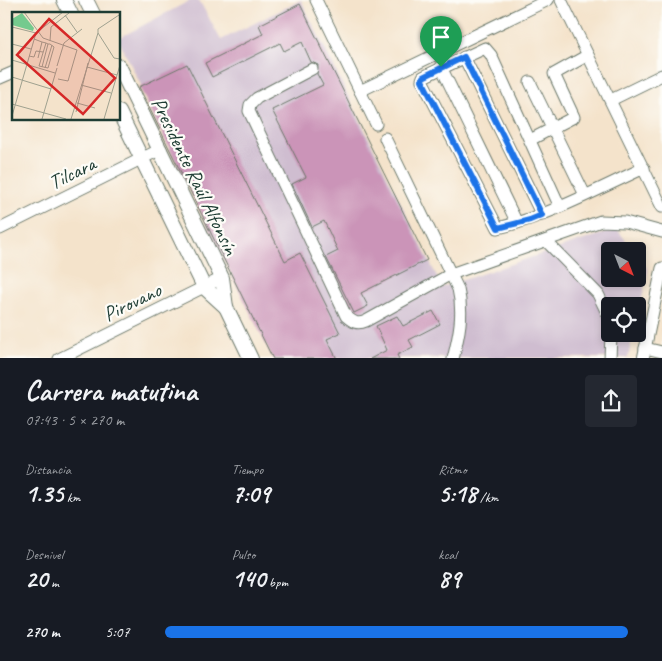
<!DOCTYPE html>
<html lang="es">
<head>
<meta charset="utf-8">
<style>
	:root { --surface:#171b24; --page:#242831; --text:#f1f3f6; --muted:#9ea1a6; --accent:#1a73e8 }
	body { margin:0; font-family:Caveat,sans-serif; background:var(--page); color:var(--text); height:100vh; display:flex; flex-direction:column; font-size:19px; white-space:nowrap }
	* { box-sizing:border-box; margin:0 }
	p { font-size:16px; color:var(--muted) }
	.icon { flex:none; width:28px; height:28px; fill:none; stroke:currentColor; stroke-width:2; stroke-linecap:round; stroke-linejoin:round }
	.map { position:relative; height:358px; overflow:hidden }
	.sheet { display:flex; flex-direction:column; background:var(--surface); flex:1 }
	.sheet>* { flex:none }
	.needle { width:32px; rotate:138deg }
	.tools { position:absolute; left:601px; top:242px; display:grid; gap:10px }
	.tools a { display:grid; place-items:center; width:45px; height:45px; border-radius:5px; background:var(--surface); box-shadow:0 2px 8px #0003; font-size:25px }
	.pin { position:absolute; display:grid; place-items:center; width:42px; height:42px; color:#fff; margin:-51px -21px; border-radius:50% 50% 50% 0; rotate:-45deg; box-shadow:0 0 5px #0007 }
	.pin .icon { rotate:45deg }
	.round { display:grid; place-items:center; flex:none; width:52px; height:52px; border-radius:5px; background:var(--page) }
	.overview { display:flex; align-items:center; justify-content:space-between; height:85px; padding:0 25px }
	h1 { font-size:28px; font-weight:700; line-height:38px }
	.figures { display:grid; grid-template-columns:repeat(3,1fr); gap:8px; height:85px; padding:5px 25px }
	.figures div { display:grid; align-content:center }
	.figures b { font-size:25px; font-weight:700 }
	.figures small { font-size:14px; font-weight:400 }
	.figures p { font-size:14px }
	ul { padding:0 25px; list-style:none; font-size:16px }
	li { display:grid; grid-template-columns:80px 60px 1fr; align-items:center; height:38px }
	li i { height:12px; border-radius:6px; background:var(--accent) }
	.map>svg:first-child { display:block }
	.industrial { fill:#cfbdd0 }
	.building { fill:#cb94b8 }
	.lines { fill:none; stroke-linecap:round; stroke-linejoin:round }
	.minor-casing { stroke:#6a7769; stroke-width:13 }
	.major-casing { stroke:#6a7769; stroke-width:16 }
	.minor { stroke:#fff; stroke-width:11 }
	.major { stroke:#fff; stroke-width:14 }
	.route-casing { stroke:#fff; stroke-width:10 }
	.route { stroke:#1a73e8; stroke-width:6 }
	.labels { text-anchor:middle; stroke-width:4.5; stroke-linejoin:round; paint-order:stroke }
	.street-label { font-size:21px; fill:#1f3d34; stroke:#fdfcf7 }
	.inset-road { fill:none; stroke:#9fa18f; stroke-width:1 }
	.view { fill:#d62828; fill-opacity:0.15; stroke:#d62828; stroke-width:2.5 }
	.inset-edge { fill:none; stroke:#1f3d34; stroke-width:2.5 }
</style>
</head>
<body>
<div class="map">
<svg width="662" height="359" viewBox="0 0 662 359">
	<rect width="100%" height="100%" fill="#fdfcf7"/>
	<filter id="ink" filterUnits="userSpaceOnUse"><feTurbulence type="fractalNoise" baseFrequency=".02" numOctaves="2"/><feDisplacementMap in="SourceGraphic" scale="10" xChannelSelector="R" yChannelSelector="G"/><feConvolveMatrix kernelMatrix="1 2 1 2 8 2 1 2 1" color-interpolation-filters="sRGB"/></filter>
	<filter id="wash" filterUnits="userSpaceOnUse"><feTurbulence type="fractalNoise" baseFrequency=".0096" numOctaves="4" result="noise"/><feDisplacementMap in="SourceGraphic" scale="20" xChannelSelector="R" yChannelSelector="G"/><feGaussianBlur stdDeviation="1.12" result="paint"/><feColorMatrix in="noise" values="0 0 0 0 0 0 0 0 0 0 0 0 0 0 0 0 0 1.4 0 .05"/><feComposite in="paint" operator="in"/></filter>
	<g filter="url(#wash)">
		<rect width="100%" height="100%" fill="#f4e3cb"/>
		<path class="industrial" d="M191,0H199L221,40L301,0L442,287L617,229L634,251H610V279H638V256L648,270L638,316V306H610V334H633L628,358H277L119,41V38Z"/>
		<g id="blocks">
			<g class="building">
				<path d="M300,4L427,260L361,293L368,306L354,313L326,257L338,251L324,221L312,227L292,184L306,177L272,110L323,85L317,74L318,65L311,62L302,42L284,51L280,43L212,77L205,63L263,34L259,25Z"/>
				<path d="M187,64L285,261L300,253L340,333L327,339L337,359H273L139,87Z"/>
				<path d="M433,311L440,324L409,340L413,347L397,355L399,359H370L387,350L376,326L397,316L403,326Z"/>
			</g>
		</g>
	</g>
	<g filter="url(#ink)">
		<use href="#blocks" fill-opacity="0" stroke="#6a7769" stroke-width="1"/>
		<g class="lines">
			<g class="minor-casing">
				<g id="minor">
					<path d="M316,0L376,124"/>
					<path d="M561,0L662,207"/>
					<path d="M464,57L542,215"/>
					<path d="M441,67L517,223"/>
					<path d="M312,69L257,98L250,105L249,111L346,316C353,322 357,325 366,321L451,274L601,221L625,222L662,232"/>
					<path d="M0,78L14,72"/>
					<path d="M530,82L585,195"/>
					<path d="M360,91L548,0"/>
					<path d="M611,100L662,75"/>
					<path d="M385,138L458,289C464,313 459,335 453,359"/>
					<path d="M530,140L574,117L554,74L588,55"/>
					<path d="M560,207L491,55L485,48L423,77L422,80L498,228C549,216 596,190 644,168"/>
					<path d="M0,229L161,149"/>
					<path d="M546,241L598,294L610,319"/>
					<path d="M645,348L662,352"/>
					<path d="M59,359L222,278"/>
					<path d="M610,359L611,334"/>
					<path d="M643,359L662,268"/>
				</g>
			</g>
			<g class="major-casing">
				<g id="major">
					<path d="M64,0L71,14"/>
					<path d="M86,0L93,14"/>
					<path d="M119,66L222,278L226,307L251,359"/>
					<path d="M119,112L204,287L226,307"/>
				</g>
			</g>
			<use href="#minor" class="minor"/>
			<use href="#major" class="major"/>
		</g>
	</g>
	<g class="lines" filter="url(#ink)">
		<g class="route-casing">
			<path id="route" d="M464,57L542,215L530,220L498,228L422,80L423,77Z"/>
		</g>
		<use href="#route" class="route"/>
	</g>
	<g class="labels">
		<g class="street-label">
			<text transform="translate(72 173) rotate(-26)" y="7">Tilcara</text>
			<text transform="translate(195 176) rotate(64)" y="7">Presidente Raúl Alfonsín</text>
			<text transform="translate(132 302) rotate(-26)" y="7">Pirovano</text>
		</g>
	</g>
	<g transform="translate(12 12)">
		<rect width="108" height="108" fill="#f4e3cb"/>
		<path d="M10,1L22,16L21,19L0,13V7Z" fill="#75ca8e"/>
		<path class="inset-road" d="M12,0L31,26L65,38L56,69L46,67M53,3L65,20M0,15L24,21M86,21V17L107,3M86,21L102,46L108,47M22,27L30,30L34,31L36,32H38L42,35L36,56L27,54L34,31M38,29L39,15L57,1M0,32L19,37M17,44L22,45L24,39L31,40M26,46L30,30M0,48L43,61M45,54L52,31L70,17M30,55L36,32M75,55L105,63M33,56L40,33M0,65L39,77M69,73L99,81M65,91L83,96M0,92L54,107M64,100L76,51M0,104L24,21L51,0M30,107L45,56M59,107L86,21M92,107L108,53"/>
		<path class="view" d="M37,7L103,66L71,102L5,43Z"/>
		<rect width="108" height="108" class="inset-edge"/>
	</g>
</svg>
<div class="tools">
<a><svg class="needle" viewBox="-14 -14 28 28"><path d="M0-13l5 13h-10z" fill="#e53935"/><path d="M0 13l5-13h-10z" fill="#9ea1a6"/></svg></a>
<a><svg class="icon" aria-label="locate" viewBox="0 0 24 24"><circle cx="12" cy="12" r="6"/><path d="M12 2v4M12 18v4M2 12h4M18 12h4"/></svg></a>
</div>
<div class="pin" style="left:441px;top:67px;background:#1e9e55"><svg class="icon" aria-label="arrive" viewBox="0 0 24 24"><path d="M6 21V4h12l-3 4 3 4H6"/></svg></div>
</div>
<section class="sheet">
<div class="overview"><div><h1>Carrera matutina</h1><p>07:43 · 5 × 270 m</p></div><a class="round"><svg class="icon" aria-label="share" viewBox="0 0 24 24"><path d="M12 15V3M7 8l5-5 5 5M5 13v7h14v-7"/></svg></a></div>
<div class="figures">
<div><p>Distancia</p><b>1.35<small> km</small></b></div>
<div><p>Tiempo</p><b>7:09</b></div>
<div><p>Ritmo</p><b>5:18<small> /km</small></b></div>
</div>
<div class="figures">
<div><p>Desnivel</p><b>20<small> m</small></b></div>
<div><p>Pulso</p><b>140<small> bpm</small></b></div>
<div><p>kcal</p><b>89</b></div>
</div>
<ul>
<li><b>270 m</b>5:07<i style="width:98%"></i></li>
</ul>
</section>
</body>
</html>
